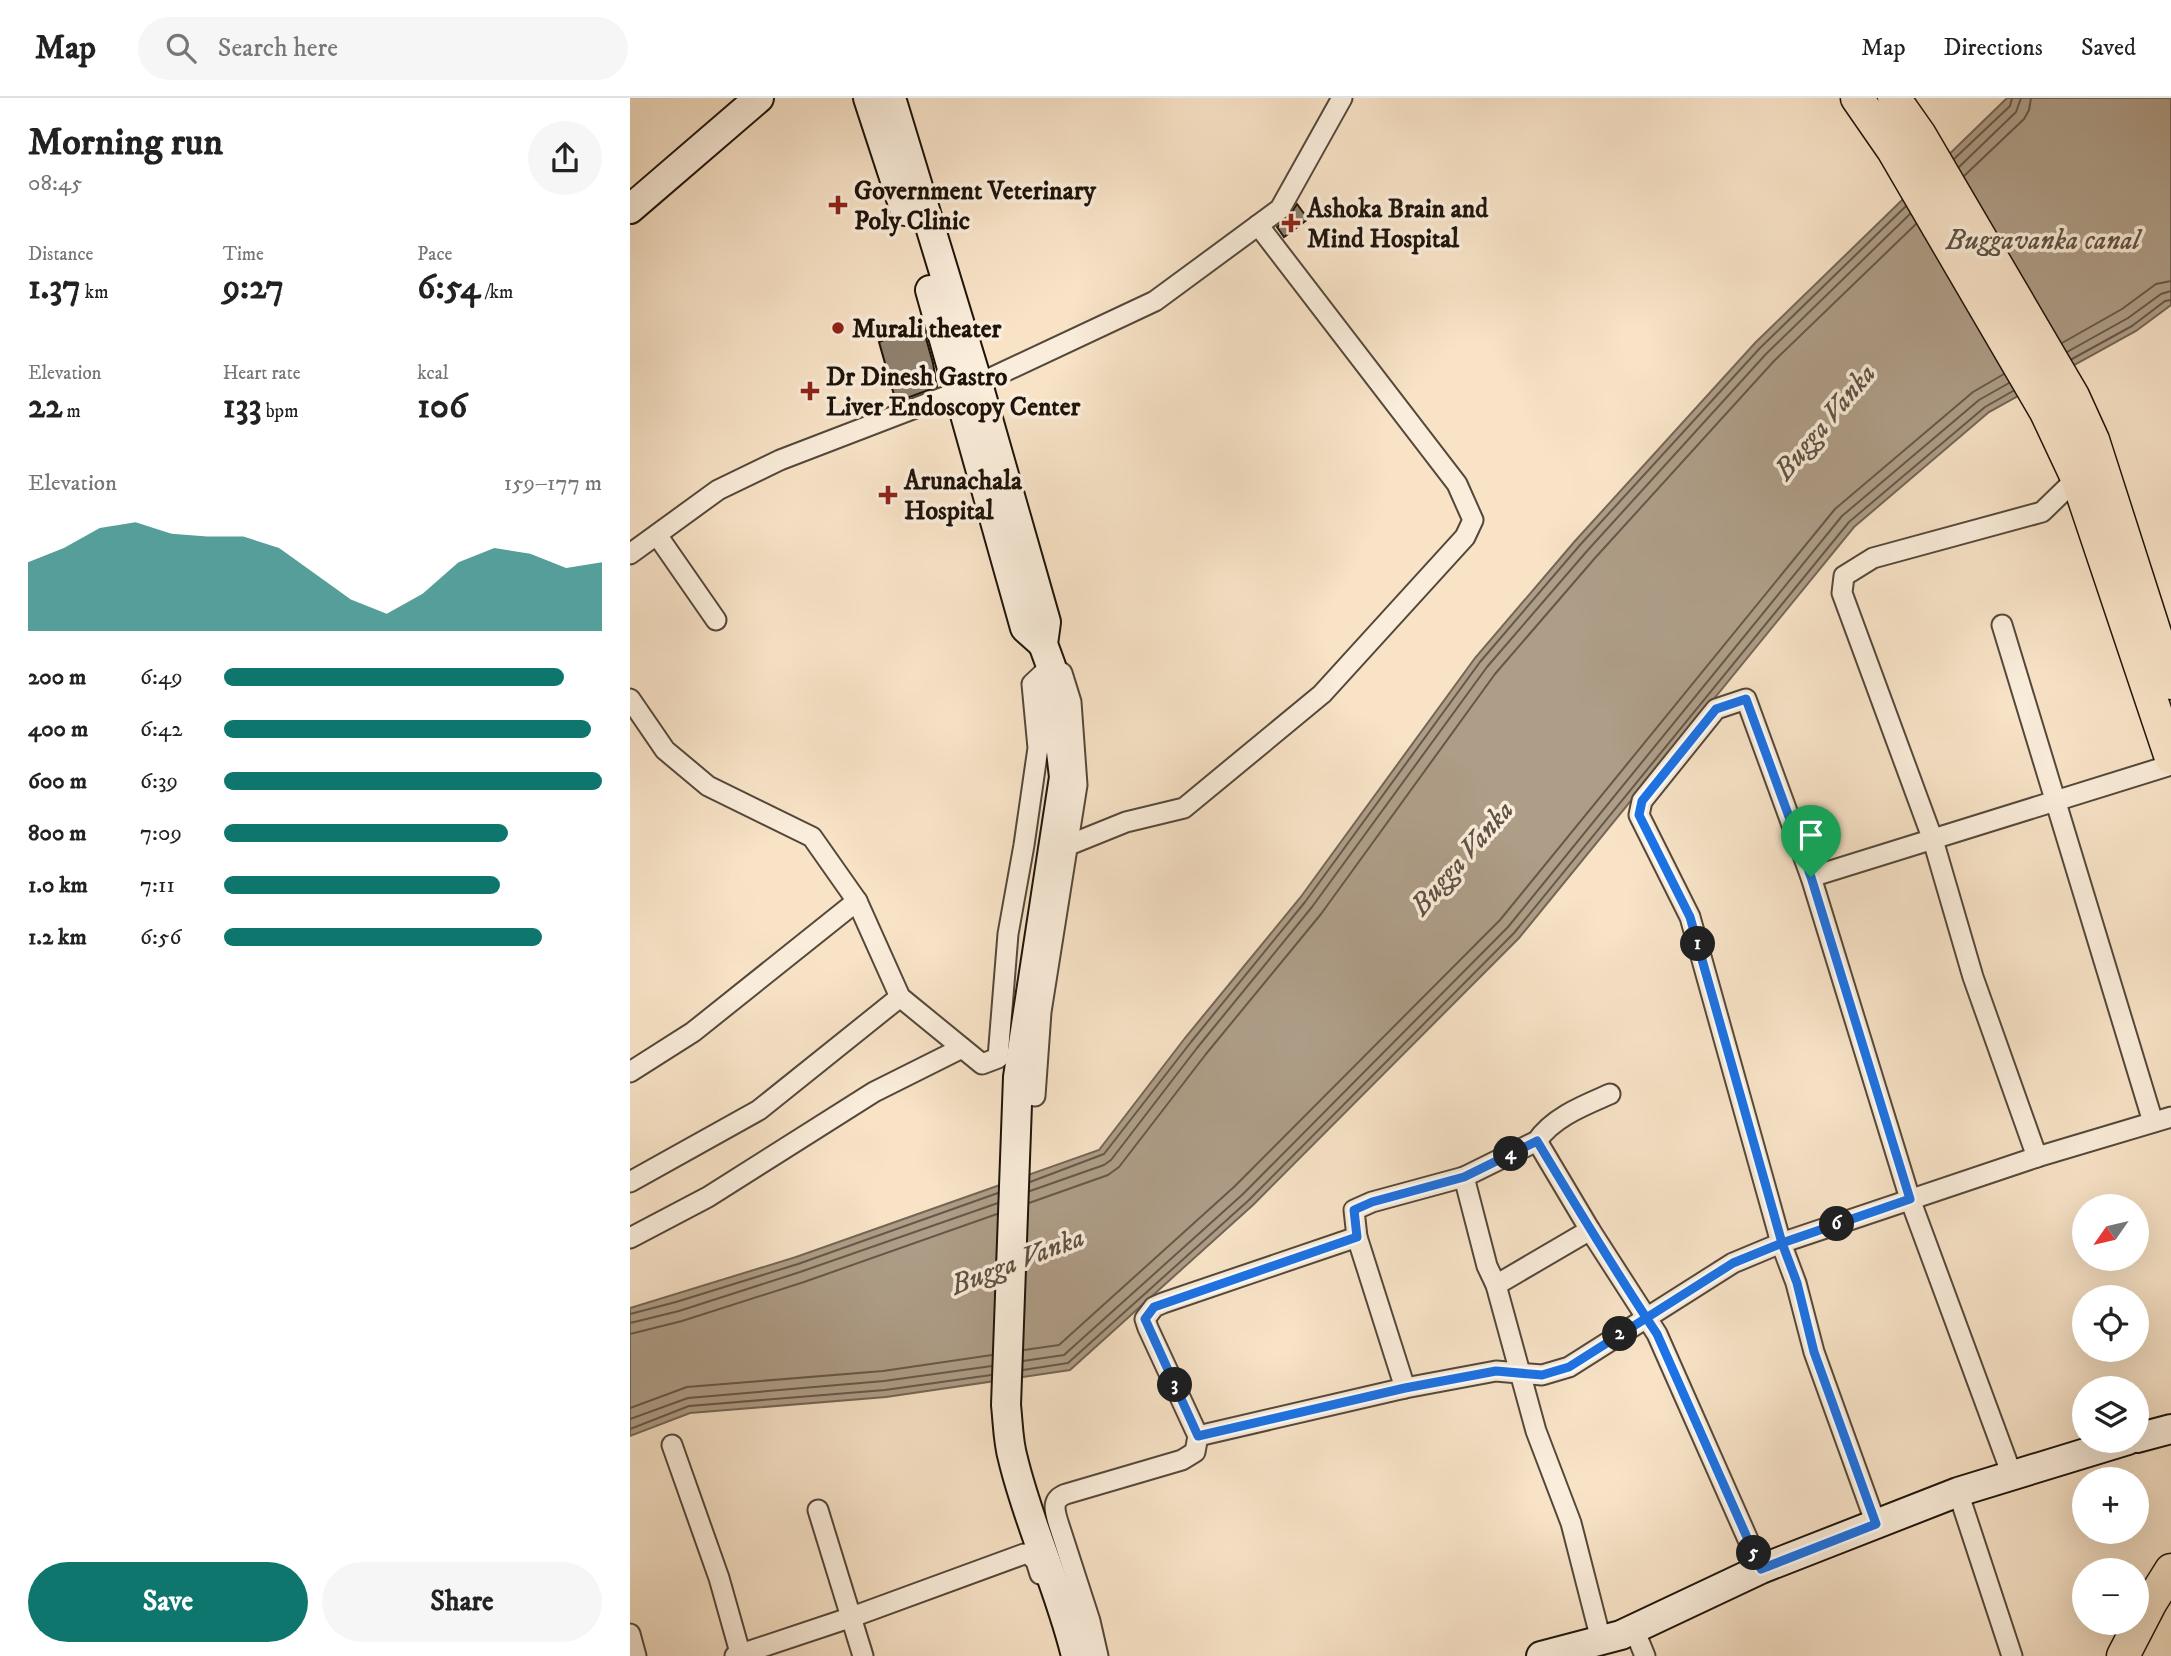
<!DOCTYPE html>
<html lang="en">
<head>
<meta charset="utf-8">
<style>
	:root { --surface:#fff; --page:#f6f6f6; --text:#222; --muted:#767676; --line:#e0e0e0; --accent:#0f766e }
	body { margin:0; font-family:"IM FELL DW Pica",serif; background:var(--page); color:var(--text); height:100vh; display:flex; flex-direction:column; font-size:26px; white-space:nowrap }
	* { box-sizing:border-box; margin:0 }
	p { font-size:23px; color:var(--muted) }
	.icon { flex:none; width:38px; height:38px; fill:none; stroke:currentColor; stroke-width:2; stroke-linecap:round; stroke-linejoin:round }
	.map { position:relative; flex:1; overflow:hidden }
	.panel { display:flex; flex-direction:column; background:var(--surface); width:630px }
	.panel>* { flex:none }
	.needle { width:46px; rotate:236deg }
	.buttons { position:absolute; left:1442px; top:1096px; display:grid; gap:14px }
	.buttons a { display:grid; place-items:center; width:77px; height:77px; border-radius:50%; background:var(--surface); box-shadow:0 7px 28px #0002; font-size:35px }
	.pin { position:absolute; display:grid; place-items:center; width:60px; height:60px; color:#fff; margin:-72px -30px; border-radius:50% 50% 50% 0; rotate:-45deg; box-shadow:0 0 7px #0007 }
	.pin .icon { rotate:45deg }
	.km { position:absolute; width:35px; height:35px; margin:-18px; border-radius:50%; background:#222; color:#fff; font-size:19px; line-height:35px; text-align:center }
	.round { display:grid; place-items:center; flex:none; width:74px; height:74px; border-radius:37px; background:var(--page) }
	.head { display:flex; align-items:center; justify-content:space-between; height:119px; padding:0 28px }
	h1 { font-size:38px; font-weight:800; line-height:52px }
	.stats { display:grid; grid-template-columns:repeat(3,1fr); gap:10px; height:119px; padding:7px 28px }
	.stats div { display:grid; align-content:center }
	.stats b { font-size:35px; font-weight:800 }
	.stats small { font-size:19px; font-weight:400 }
	.stats p { font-size:19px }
	.chart { height:196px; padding:14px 28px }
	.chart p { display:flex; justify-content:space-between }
	.chart svg { width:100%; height:126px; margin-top:7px; fill:var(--accent); opacity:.7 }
	.primary-button { display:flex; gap:14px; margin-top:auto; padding:14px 28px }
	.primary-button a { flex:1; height:80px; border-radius:42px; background:var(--accent); color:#fff; font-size:28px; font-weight:800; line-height:80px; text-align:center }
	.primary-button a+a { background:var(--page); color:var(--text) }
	ul { padding:0 28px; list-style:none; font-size:23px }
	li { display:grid; grid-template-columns:112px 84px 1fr; align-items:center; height:52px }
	li i { height:18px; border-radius:9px; background:var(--accent) }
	header { display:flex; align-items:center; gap:42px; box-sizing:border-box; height:98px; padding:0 35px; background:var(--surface); border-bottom:2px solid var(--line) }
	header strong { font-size:33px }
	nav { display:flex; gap:38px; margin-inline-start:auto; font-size:24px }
	.search { width:490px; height:63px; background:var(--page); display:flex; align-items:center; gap:18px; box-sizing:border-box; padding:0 24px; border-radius:38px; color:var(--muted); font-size:26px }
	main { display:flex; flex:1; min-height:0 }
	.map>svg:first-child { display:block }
	.water { fill:#ae9d87; stroke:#746655; stroke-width:2 }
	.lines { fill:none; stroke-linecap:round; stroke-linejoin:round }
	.shore { stroke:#665849; stroke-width:2 }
	.building { fill:#8f806d; stroke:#1e140b; stroke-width:2 }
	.minor-casing { stroke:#54483a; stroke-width:23 }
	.secondary-casing { stroke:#1e140b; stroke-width:32 }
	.primary-casing { stroke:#1e140b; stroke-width:35 }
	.minor { stroke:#faeddb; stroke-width:19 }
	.secondary { stroke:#faeddb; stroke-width:28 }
	.primary { stroke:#f8e3c7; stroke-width:32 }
	.route-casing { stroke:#fff; stroke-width:14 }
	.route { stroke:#1a73e8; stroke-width:9 }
	.poi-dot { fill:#8f2418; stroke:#faeddb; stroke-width:2.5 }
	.labels { text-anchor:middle; stroke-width:7; stroke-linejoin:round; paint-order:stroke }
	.poi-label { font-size:26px; font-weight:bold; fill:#1e140b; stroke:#faeddb; text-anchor:start }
	.water-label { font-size:28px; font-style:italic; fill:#5f5243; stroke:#faeddb }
</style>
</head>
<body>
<header>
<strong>Map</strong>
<div class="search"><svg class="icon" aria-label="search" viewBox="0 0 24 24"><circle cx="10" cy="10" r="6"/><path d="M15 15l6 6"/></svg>Search here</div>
<nav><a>Map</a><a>Directions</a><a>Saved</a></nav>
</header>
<main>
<section class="panel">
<div class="head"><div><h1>Morning run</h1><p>08:45</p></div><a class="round"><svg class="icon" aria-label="share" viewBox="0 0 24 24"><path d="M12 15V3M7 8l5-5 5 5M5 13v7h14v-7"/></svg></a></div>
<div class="stats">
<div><p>Distance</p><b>1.37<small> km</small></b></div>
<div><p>Time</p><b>9:27</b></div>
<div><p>Pace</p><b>6:54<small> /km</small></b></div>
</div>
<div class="stats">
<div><p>Elevation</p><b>22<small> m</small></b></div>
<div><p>Heart rate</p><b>133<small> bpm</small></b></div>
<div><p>kcal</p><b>106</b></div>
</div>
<div class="chart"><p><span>Elevation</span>159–177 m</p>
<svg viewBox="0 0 160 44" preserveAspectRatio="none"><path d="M0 44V20L10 15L20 8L30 6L40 10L50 11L60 11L70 15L80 24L90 33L100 38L110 31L120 20L130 15L140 17L150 22L160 20V44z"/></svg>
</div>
<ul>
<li><b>200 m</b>6:49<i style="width:90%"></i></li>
<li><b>400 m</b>6:42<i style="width:97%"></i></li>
<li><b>600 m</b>6:39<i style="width:100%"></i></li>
<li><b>800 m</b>7:09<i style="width:75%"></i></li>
<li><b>1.0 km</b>7:11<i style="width:73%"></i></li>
<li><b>1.2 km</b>6:56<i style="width:84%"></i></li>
</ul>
<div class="primary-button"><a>Save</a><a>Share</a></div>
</section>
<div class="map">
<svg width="1541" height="1558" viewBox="0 0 1541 1558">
	<rect width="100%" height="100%" fill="#f8e3c7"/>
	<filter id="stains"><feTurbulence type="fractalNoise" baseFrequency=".00286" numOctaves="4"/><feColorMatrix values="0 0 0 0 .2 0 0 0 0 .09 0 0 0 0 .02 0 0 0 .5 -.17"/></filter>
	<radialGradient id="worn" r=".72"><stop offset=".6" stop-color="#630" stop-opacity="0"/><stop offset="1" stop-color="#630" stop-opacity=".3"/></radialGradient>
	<path class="water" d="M1377,0H1541V207L1506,233L1359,314L1224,429L889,840L623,1107L440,1272L256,1299L60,1315L0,1338V1210L166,1159L469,1052L555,940L670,800L845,560L945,443L1125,245Z"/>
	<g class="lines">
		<g class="shore">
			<path d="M1324,61L1380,8L1382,0"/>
			<path d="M1329,69L1386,14L1391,0"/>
			<path d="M1334,78L1394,21L1399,12L1401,0"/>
			<path d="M1432,245L1492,211L1526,186L1541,183"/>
			<path d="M1437,254L1498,220L1531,196L1541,193"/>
			<path d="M1442,261L1502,228L1535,203L1541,202"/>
			<path d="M400,1084L474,1056L561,944L675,804L850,564L950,447L1130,250L1276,108"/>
			<path d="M400,1093L474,1067L481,1062L567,950L682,809L857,569L957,453L1136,256L1280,116"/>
			<path d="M399,1105L478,1077L489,1069L576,956L691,816L865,576L965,460L1144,263L1286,126"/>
			<path d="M0,1216L46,1204L168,1166L368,1095"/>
			<path d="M0,1225L49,1213L170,1174L368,1105"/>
			<path d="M0,1236L52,1223L174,1184L367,1116"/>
			<path d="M394,1252L429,1247L605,1088L870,822L1205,411L1343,294L1374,276"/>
			<path d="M393,1263L434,1257L613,1096L878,829L1212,418L1349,302L1379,285"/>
			<path d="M393,1272L438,1265L619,1102L884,835L1219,424L1355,309L1383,293"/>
			<path d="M0,1310L57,1289L253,1273L362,1257"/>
			<path d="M0,1321L58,1300L254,1283L362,1268"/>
			<path d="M0,1331L59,1308L255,1292L361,1277"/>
		</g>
	</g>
	<g class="building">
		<path d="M667,106L678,121L654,139L647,129L658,120Z"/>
		<path d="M292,226L303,265L307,289L266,304L249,244Z"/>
	</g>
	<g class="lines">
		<g class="minor-casing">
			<g id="minor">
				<path d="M27,437L86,522"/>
				<path d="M0,456L88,392L150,362L348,286L525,203L650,111L712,0"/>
				<path d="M1372,527L1523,1024"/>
				<path d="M0,601L35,652L78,688L182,739L227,803L270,899L352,966L368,960L378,836L394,747L408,650L402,586L421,568L432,575L441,604L447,687L411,914L405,998"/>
				<path d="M439,747L496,724L554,710L692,596L835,439L843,422L827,386L628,127"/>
				<path d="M1181,779L1541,667"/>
				<path d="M0,974L63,934L227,803"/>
				<path d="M907,1043L960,1132L1027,1236L1131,1471"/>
				<path d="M1407,1059L1343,879L1303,742L1212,495L1214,478L1243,460L1412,414L1447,380"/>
				<path d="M834,1079L857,1168L866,1187L906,1333L941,1425L971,1542"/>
				<path d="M0,1084L129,1012L270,899"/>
				<path d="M0,1140L78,1099L244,994L332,950"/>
				<path d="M866,1187L960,1132"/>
				<path d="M775,1290L727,1139L724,1112L742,1104L834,1079L907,1043C923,1019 955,1007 980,996"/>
				<path d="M568,1338L775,1290L866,1273L912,1277L939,1269L1103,1165L1151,1145L1407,1059L1541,1019"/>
				<path d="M42,1347L89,1480L111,1558"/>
				<path d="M1328,1394L1382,1558"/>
				<path d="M188,1412L233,1558"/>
				<path d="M1246,1426L1184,1254L1166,1185L1151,1145L1060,819L1009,717L1012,703L1086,611L1116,601L1181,779L1280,1101L1382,1377"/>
				<path d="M1004,1531L1015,1558"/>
				<path d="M0,1536L6,1558"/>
				<path d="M105,1558L222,1519L394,1456H399L406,1463L410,1476"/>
				<path d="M468,1558L460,1523L428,1424C424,1411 422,1401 436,1396L552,1362L565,1354L568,1338L518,1230L515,1221L524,1209L533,1205L727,1139"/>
			</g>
		</g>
		<g class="secondary-casing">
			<g id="secondary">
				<path d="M238,0L275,113"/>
				<path d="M261,0L348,286L416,524L413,546L421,568L434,679L388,979L376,1307C378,1325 378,1344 383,1361C399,1428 430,1491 446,1558"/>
				<path d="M0,111L129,0"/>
				<path d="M300,192L395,530L413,546"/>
				<path d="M1507,1340L1541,1331"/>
				<path d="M911,1558L991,1537L1131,1471L1328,1394L1498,1342"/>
			</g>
		</g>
		<g class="primary-casing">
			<g id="primary">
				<path d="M1227,0L1263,52L1416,314L1447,380L1541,660"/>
				<path d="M1264,0L1290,37L1443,298L1463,342L1541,585"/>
				<path d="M1493,1558L1521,1504L1541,1472"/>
			</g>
		</g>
		<use href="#minor" class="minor"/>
		<use href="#secondary" class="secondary"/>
		<use href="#primary" class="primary"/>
	</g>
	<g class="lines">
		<g class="route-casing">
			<path id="route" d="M1181,779L1116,601L1086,611L1012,703L1009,717L1060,819L1152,1145L1103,1165L939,1269L912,1277L866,1273L775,1290L568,1338L515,1221L524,1209L727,1139L724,1112L742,1104L834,1079L907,1043C946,1108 985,1173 1027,1236L1131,1471L1246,1426L1184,1254L1167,1185L1152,1145L1280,1101L1181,779"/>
		</g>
		<use href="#route" class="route"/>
	</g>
	<g class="poi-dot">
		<path d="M204.5 96.5h7v7h7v7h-7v7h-7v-7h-7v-7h7z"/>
		<path d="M657.5 114.5h7v7h7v7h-7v7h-7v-7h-7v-7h7z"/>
		<circle cx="208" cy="230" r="7"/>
		<path d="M176.5 282.5h7v7h7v7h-7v7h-7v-7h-7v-7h7z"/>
		<path d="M254.5 386.5h7v7h7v7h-7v7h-7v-7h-7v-7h7z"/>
	</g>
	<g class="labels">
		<g class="poi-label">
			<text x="224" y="101">Government Veterinary<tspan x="224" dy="30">Poly Clinic</tspan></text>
			<text x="677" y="119">Ashoka Brain and<tspan x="677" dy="30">Mind Hospital</tspan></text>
			<text x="222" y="239">Murali theater</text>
			<text x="196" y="287">Dr Dinesh Gastro<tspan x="196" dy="30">Liver Endoscopy Center</tspan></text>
			<text x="274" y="391">Arunachala<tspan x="274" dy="30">Hospital</tspan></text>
		</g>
		<g class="water-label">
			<text x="1413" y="151">Buggavanka canal</text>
			<text transform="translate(1194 323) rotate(-50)" y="10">Bugga Vanka</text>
			<text transform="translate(831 759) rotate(-49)" y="10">Bugga Vanka</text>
			<text transform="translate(387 1162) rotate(-21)" y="10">Bugga Vanka</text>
		</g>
	</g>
	<rect width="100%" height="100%" filter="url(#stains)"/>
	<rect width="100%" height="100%" fill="url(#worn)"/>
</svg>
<div class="buttons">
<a><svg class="needle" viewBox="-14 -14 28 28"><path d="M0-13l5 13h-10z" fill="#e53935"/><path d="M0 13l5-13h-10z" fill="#767676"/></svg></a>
<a><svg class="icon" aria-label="locate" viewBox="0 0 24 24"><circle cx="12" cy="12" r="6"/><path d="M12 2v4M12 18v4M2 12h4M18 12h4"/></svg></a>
<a><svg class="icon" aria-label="layers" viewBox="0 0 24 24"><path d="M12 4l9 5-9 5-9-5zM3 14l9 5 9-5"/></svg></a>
<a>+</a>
<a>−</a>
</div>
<div class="pin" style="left:1181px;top:779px;background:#1e9e55"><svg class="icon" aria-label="arrive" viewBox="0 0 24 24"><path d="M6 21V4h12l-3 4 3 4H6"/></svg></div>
<b class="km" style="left:1068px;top:846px">1</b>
<b class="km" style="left:990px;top:1236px">2</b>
<b class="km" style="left:545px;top:1287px">3</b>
<b class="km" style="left:881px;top:1056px">4</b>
<b class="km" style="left:1124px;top:1455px">5</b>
<b class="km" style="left:1207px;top:1126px">6</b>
</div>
</main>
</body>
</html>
